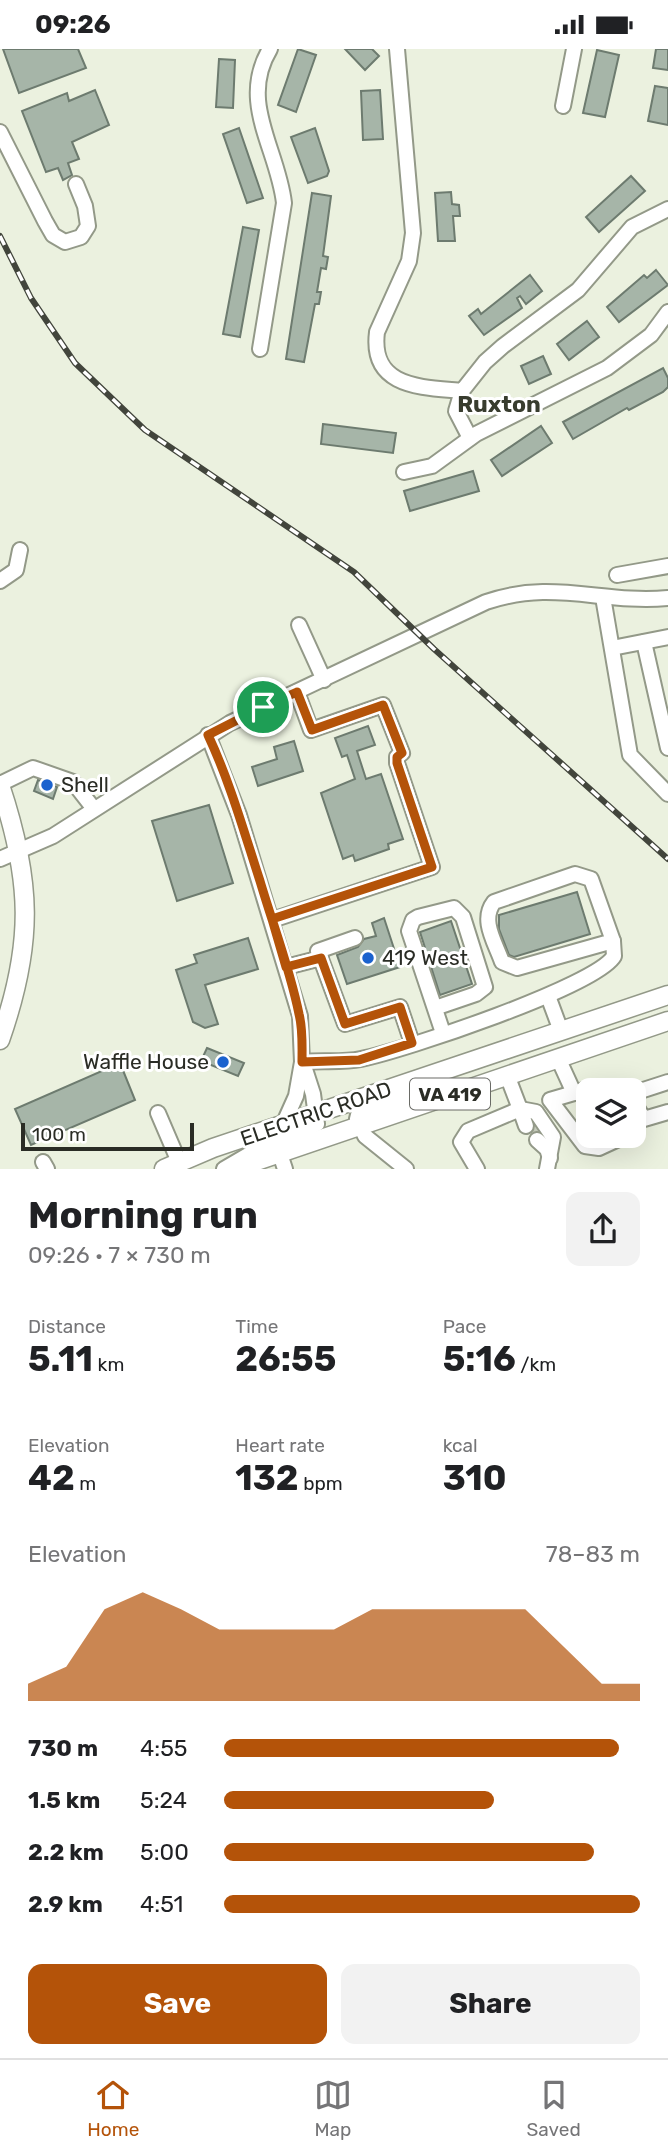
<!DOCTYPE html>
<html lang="en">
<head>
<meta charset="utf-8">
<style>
	:root { --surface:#fff; --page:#f2f2f2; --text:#202124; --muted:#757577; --line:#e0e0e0; --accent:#b45309 }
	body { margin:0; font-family:Rubik,sans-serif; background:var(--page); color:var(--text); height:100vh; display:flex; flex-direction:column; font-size:26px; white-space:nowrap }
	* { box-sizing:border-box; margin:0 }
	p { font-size:23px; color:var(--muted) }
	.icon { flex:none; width:38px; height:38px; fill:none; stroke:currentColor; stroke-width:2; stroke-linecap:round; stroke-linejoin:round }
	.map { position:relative; height:1120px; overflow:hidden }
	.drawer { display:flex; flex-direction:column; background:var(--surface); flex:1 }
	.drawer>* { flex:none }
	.tools { position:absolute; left:576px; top:1029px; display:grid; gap:14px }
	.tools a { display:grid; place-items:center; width:70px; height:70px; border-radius:14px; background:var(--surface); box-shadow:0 7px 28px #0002; font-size:35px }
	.scale { position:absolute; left:21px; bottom:18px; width:173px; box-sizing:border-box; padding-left:7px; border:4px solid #2a2c25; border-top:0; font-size:19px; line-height:24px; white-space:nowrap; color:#2a2c25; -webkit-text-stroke:5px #fff; paint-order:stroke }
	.pin { position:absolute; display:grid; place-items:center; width:60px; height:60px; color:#fff; margin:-30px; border:4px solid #fff; border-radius:50%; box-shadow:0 2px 7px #0007 }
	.round { display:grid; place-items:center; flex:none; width:74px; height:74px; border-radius:14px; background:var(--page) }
	.headline { display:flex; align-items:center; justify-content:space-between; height:119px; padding:0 28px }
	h1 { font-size:38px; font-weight:700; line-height:52px }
	.metrics { display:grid; grid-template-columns:repeat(3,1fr); gap:10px; height:119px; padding:7px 28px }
	.metrics div { display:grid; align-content:center }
	.metrics b { font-size:35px; font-weight:700 }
	.metrics small { font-size:19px; font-weight:400 }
	.metrics p { font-size:19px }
	.chart { height:196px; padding:14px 28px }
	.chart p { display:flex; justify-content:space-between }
	.chart svg { width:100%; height:126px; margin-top:7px; fill:var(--accent); opacity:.7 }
	.action { display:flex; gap:14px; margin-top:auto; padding:14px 28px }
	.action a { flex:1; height:80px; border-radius:14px; background:var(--accent); color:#fff; font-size:28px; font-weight:700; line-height:80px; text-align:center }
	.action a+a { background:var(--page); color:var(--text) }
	ul { padding:0 28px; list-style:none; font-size:23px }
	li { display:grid; grid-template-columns:112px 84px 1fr; align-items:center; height:52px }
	li i { height:18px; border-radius:9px; background:var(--accent) }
	.status { display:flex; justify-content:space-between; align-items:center; height:49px; padding:0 35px; background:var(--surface); direction:ltr }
	.status svg { height:19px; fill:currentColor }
	.tab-bar { display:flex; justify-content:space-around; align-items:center; height:98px; border-top:2px solid var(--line); background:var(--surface); font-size:19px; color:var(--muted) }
	.tab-bar a { display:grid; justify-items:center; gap:4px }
	.tab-bar .selected { color:var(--accent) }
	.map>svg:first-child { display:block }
	.building { fill:#a6b5a8; stroke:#6d7b6f; stroke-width:2 }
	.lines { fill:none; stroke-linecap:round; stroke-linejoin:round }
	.minor-tunnel { stroke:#c4caba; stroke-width:14; stroke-dasharray:14 7; stroke-linecap:butt }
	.minor-casing { stroke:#939988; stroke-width:18 }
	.major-casing { stroke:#939988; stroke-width:21 }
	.minor { stroke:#fff; stroke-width:14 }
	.major { stroke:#fff; stroke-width:18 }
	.rail-casing { stroke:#42453c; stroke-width:6 }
	.rail { stroke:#fff; stroke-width:3.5; stroke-dasharray:10; stroke-linecap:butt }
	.route-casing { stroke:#fff; stroke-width:14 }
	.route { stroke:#b45309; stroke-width:9 }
	.poi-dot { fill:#1b62ce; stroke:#fff; stroke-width:2.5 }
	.labels { text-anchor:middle; stroke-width:6; stroke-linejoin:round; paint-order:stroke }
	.shield { fill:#fff; stroke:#6a6b66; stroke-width:2 }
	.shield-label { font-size:19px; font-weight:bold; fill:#2a2c25 }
	.poi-label { font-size:21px; fill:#2a2c25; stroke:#fff; text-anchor:start }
	.street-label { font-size:21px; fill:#2a2c25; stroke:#fff }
	.neighbourhood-label { font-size:23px; font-weight:bold; fill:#383c2e; stroke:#fff }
</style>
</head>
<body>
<div class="status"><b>09:26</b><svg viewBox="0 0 49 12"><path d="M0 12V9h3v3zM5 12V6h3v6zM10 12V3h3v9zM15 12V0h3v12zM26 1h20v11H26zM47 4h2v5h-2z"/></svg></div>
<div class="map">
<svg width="668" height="1120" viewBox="0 0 668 1120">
	<rect width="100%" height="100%" fill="#ebf1df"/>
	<g class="building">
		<path d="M3,0H78L86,19L19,44Z"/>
		<path d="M298,0L316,6L296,63L278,56Z"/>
		<path d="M345,0H372L379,7L365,21Z"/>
		<path d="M656,0H668V21L653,19Z"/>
		<path d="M597,1L619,6L605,68L583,64Z"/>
		<path d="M219,10L235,11L233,59L216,58Z"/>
		<path d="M655,37L668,39V76L648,72Z"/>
		<path d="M95,41L109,76L72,93L79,110L68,114L72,126L63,131L58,119L46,123L22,62L67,44L69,52Z"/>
		<path d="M380,41L383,90L363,91L361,42Z"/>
		<path d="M239,79L263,149L247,154L223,85Z"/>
		<path d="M315,79L329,122L327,127L308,134L291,88Z"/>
		<path d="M631,127L645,142L599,183L586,168Z"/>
		<path d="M451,143L452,155L459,156L460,167H453L455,192H438L435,144Z"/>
		<path d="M312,144L331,147L323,207L328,208L326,220L321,219L317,243H321L319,255H315L304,313L286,310Z"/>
		<path d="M243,178L259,181L240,288L223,285Z"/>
		<path d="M656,221L668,236L619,273L607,258L644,226L647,229Z"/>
		<path d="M530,226L542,242L526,255L520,247L517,249L522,259L484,286L469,267L478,260L481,265Z"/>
		<path d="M587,272L599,288L569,311L557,295Z"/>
		<path d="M543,307L551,325L529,335L521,317Z"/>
		<path d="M663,319L668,329V338L663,343L629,361L627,359L573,390L563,373Z"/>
		<path d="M323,375L396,384L393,404L321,395Z"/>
		<path d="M541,377L552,394L502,427L491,411Z"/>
		<path d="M473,422L479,442L410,462L404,442Z"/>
		<path d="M368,677L375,696L357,702L366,730L381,725L403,790L388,795L389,800L355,812L353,806L343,810L321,744L355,730L347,706L342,708L335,689Z"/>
		<path d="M294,692L303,722L258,737L252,718L277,710L274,698Z"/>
		<path d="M38,731L57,738L53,750L34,742Z"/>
		<path d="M209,756L233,834L177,852L152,772Z"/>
		<path d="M577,843L590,885L514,908L509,906L499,880V866Z"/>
		<path d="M384,869L400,918L347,935L337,906L358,898L364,890L376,887L372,874Z"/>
		<path d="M451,872L472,935L440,946L420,883Z"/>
		<path d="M248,889L258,920L205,936L218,975L205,979L193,973L176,921L197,914L194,906Z"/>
		<path d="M207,999L244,1014L238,1027L201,1012Z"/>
		<path d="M120,1014L135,1051L31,1096L15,1060Z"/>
	</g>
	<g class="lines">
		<path class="minor-tunnel" d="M533,1071L545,1087"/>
		<g class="minor-casing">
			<g id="minor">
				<path d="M397,0L413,184L409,212L377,283C370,339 421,338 462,342L485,313L503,297L578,241L632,178L668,160"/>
				<path d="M563,57L574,0"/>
				<path d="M0,83L45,172L53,186L65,193L81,188L88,177L85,157L76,135"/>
				<path d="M260,300L284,154C278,100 238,53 270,0"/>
				<path d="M462,342L456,362L470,389"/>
				<path d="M404,423L432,417L476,385L607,319L651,286L668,263"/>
				<path d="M617,526L668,517"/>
				<path d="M0,532L16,521L20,501"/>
				<path d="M603,548L630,706L668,745"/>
				<path d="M299,576L324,631"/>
				<path d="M644,593L668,699"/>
				<path d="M612,599L668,588"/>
				<path d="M208,686L239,766L300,967L302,1013L296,1047L283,1076"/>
				<path d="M0,735L33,719L73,733L94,760"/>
				<path d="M0,810L53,787L230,674L486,553C553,530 602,555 668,549"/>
				<path d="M575,825L591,830L613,892L517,919L502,913C495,893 480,871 494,853Z"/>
				<path d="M272,871L432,818L397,714V708L402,704L383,656L311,681L297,643"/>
				<path d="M355,889L318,902L345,975L400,958L412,994"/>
				<path d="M286,918L321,909"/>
				<path d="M548,947L561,982"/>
				<path d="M435,959L476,945L485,938L463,868L454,859L418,868L413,871L409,882L443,984"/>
				<path d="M558,1009L574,1044L593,1038"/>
				<path d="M302,1013C322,1011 342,1014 361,1010C402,1002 597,937 614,907L613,892"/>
				<path d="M574,1044L550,1051L585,1097L599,1099L625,1087"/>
				<path d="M634,1044L668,1033"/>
				<path d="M634,1054L644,1070L668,1063"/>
				<path d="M520,1060L536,1063L553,1088L547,1120"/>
				<path d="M520,1060L526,1077"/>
				<path d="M158,1064L179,1113"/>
				<path d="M537,1091L547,1100L550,1109"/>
				<path d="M279,1102L285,1120"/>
				<path d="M43,1113L47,1120"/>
				<path d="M224,1120L265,1096L317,1075L313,1045L303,1014"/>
				<path d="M406,1120L365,1087L357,1070L358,1066L442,1029"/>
				<path d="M477,1120L461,1093L468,1082L520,1060L507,1026"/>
			</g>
		</g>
		<g class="major-casing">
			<g id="major">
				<path d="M0,736C32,832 34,894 0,991"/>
				<path d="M164,1120L213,1099L668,946"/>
				<path d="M233,1120L668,972"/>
			</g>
		</g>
		<use href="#minor" class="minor"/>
		<use href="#major" class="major"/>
		<g class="rail-casing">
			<path id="rail" d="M0,187L31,249L75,314L145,381L354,523L434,600L668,810"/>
		</g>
		<use href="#rail" class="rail"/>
	</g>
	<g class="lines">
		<g class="route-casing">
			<path id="route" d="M263,658L208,686C230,733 244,783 260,832C273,876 290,920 299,965C303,980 302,997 302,1013L359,1011L412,994L400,958L345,975L321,909L286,918L272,870L432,818L397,714V708L402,704L383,656L312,681L297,643L263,658"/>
		</g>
		<use href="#route" class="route"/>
	</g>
	<g class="poi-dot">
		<circle cx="47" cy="736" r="7"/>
		<circle cx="368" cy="909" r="7"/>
		<circle cx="223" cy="1013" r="7"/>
	</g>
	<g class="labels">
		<rect class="shield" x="410" y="1029.5" width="80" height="31" rx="5"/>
		<g class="shield-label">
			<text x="450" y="1052">VA 419</text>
		</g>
		<g class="poi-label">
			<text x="61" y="743">Shell</text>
			<text x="382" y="916">419 West</text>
			<text x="209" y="1020" text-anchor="end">Waffle House</text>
		</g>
		<g class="street-label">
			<text transform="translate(316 1065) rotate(-19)" y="7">ELECTRIC ROAD</text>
		</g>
		<g class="neighbourhood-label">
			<text x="499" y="363">Ruxton</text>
		</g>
	</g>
</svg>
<div class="tools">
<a><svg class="icon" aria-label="layers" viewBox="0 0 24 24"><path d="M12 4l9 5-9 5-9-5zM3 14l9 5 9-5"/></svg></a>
</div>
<div class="scale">100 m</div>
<div class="pin" style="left:263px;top:658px;background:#1e9e55"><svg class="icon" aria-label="arrive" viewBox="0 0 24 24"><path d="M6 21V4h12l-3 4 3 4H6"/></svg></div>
</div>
<section class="drawer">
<div class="headline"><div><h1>Morning run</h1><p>09:26 · 7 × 730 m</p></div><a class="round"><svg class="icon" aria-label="share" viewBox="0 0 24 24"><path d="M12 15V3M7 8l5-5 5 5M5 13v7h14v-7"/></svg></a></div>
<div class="metrics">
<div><p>Distance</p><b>5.11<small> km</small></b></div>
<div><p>Time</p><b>26:55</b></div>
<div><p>Pace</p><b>5:16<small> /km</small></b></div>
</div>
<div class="metrics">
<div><p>Elevation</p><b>42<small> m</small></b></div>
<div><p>Heart rate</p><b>132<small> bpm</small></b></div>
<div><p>kcal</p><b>310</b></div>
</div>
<div class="chart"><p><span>Elevation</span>78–83 m</p>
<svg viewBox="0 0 160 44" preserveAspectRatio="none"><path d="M0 44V38L10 32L20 12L30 6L40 12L50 19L60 19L70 19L80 19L90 12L100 12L110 12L120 12L130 12L140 25L150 38L160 38V44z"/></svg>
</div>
<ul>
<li><b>730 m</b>4:55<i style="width:95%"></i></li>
<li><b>1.5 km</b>5:24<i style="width:65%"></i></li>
<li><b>2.2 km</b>5:00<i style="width:89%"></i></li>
<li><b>2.9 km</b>4:51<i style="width:100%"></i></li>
</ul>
<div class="action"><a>Save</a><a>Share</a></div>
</section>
<nav class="tab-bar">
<a class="selected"><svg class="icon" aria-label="home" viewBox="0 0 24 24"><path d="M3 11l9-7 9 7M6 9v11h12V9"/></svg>Home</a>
<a><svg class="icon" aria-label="map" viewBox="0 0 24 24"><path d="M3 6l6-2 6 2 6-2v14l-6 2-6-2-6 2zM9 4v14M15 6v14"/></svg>Map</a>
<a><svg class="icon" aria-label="saved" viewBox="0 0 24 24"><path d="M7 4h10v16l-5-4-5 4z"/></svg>Saved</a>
</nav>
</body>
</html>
